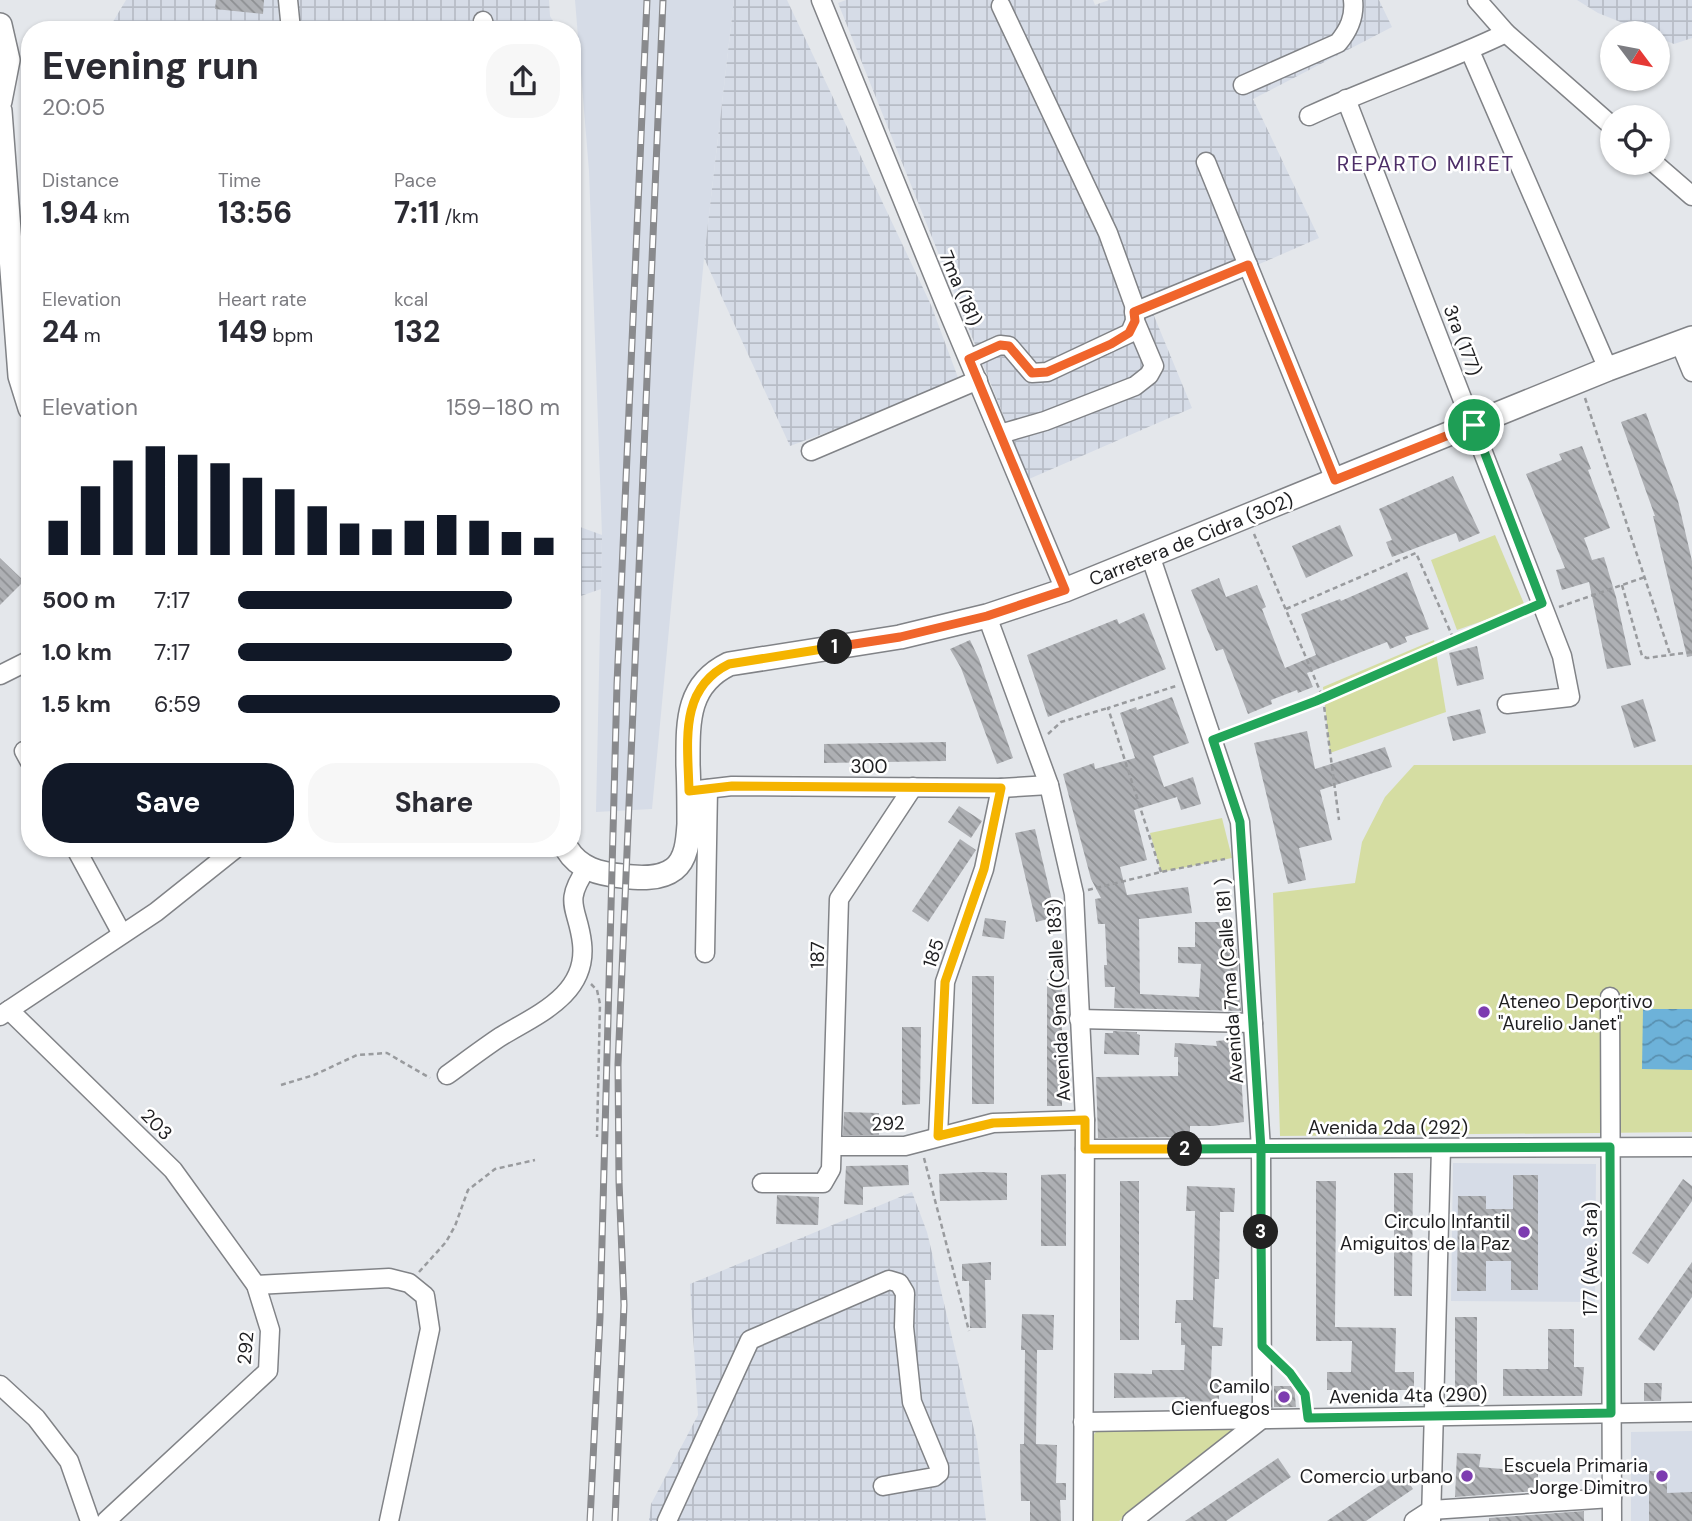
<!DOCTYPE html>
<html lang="en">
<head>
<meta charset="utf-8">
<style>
	:root { --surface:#fff; --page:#f7f7f7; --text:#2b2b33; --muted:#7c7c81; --accent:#111827 }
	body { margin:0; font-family:"DM Sans",sans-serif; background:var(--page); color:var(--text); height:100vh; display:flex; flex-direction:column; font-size:26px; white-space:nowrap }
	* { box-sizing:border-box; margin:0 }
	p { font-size:23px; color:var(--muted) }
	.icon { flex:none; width:38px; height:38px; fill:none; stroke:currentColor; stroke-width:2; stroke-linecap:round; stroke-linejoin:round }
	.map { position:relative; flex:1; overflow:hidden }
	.side { position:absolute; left:21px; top:21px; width:560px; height:836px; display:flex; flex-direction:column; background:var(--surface); border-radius:28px; box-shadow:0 2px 5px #0004 }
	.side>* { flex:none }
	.needle { width:46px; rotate:122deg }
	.fabs { position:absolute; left:1600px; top:21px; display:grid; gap:14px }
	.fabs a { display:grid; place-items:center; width:70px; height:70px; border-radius:50%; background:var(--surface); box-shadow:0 2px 5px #0004; font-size:35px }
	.pin { position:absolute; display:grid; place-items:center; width:60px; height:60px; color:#fff; margin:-30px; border:4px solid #fff; border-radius:50%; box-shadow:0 2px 7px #0007 }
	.km { position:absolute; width:35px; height:35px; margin:-18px; border-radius:50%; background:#222; color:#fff; font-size:19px; line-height:35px; text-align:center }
	.round { display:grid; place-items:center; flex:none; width:74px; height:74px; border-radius:28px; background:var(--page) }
	.overview { display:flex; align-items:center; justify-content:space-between; height:119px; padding:0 21px }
	h1 { font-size:38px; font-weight:700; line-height:52px }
	.stats { display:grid; grid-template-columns:repeat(3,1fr); gap:10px; height:119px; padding:7px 21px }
	.stats div { display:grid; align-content:center }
	.stats b { font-size:30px; font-weight:700 }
	.stats small { font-size:19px; font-weight:400 }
	.stats p { font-size:19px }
	.chart { height:196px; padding:14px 21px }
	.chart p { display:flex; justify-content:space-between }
	.chart svg { width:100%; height:126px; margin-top:7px; stroke:var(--accent); stroke-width:6 }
	.cta { display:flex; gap:14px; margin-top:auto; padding:14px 21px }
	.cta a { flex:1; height:80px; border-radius:28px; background:var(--accent); color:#fff; font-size:28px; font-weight:700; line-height:80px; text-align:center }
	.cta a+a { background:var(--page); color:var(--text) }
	ul { padding:0 21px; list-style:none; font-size:23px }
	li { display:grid; grid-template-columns:112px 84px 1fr; align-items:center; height:52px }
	li i { height:18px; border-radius:9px; background:var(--accent) }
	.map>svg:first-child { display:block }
	.built { fill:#d6dce7 }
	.industrial { fill:url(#industrial-grid) }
	.green { fill:#d5dda2 }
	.water { fill:url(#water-waves) }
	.building { fill:url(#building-back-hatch) }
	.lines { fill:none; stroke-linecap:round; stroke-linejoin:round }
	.minor-casing { stroke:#818387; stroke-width:21 }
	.major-casing { stroke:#818387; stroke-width:26 }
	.path { stroke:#999b9e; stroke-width:2.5; stroke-dasharray:5 3.5; stroke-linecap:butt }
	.minor { stroke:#fff; stroke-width:18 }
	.major { stroke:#fff; stroke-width:23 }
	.rail-casing { stroke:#898a8d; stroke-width:7 }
	.rail { stroke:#fff; stroke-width:4.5; stroke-dasharray:13; stroke-linecap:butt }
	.split-1-casing { stroke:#fff; stroke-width:14 }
	.split-2-casing { stroke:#fff; stroke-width:14 }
	.split-3-casing { stroke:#fff; stroke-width:14 }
	.split-4-casing { stroke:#fff; stroke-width:14 }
	.split-1 { stroke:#f0652b; stroke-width:9 }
	.split-2 { stroke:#f5b400; stroke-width:9 }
	.split-3 { stroke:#22a559; stroke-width:9 }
	.split-4 { stroke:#22a559; stroke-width:9 }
	.poi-dot { fill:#7d3cb0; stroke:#fff; stroke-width:2.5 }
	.labels { text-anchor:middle; stroke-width:5; stroke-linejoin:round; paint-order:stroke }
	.street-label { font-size:19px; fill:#1e1e20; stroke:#fff }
	.poi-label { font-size:19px; fill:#1e1e20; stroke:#fff; text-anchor:end }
	.neighbourhood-label { font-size:21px; letter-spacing:2px; fill:#4d2e68; stroke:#fff }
</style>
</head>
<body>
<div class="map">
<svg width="1692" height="1521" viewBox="0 0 1692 1521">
	<defs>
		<pattern id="industrial-grid" width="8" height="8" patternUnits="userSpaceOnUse" patternTransform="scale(1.75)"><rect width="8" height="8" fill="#d6dce7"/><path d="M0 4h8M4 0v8" fill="none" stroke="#b7bcc6"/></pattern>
		<pattern id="water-waves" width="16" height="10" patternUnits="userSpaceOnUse" patternTransform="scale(1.75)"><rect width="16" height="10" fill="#6db2d9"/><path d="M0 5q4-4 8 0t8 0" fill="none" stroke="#5990b0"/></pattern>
		<pattern id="building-back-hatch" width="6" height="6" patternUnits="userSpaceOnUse" patternTransform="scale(1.75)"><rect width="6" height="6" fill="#aeb0b4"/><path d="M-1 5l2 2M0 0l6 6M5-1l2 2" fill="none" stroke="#8d8f92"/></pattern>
	</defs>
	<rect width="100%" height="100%" fill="#e4e7eb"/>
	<g class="built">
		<path d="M575,0H734L704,258L652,809L596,812L602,535L589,171Z"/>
		<path d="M1453,1163L1596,1164L1595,1302L1451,1301Z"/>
		<path d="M1692,1431V1521H1631V1432Z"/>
	</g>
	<g class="industrial">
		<path d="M126,0H549L550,16L558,30H108Z"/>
		<path d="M734,0H787L931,305L960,383L790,446L704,258Z"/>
		<path d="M846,0H1093L1095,5L1109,0H1379L1392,27L1253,99L1319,238L1152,311L1192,408L1029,479L838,3Z"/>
		<path d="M1577,0H1692V38L1674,44L1657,37V33H1648L1598,13Z"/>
		<path d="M572,524L602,535L601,589L572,599Z"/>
		<path d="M912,1192L927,1232L977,1442L986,1521H649L651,1504L698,1415L690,1284Z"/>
	</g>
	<g class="green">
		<path d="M1495,535L1525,606L1457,630L1431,560Z"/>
		<path d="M1434,640L1446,712L1330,753L1323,687Z"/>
		<path d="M1414,765H1692V1132L1280,1136L1273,893L1355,883L1362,842L1385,797Z"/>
		<path d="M1222,818L1232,858L1161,872L1150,833Z"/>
		<path d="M1238,1429L1119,1521H1090L1091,1437L1098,1430Z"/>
	</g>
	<path class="water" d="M1643,1009H1692V1070L1642,1069Z"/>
	<g class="building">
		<path d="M216,0H264L263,14L215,9Z"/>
		<path d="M1646,413L1678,501L1692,561V656L1687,657L1653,516H1655L1621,422Z"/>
		<path d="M1582,446L1591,469L1588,470L1610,528L1584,538L1592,560L1604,557L1616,597L1631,665L1607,669L1589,582L1562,590L1556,570L1565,568L1526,474L1562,460L1559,454Z"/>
		<path d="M1453,476L1480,533L1459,542L1456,533L1392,557L1386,542L1392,540L1379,509Z"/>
		<path d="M1340,525L1353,556L1306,578L1292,546Z"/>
		<path d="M0,558L24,581L0,605Z"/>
		<path d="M1407,572L1429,629L1405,637L1407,642L1390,649L1387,642L1307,673L1313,687L1298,693L1297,690L1271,700L1272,704L1248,714L1223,649L1216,651L1191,590L1219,578L1226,597L1257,585L1266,607L1262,609L1285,668L1316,655L1301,614L1340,599L1341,601Z"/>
		<path d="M1144,613L1166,669L1048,717L1027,655L1117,619L1119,624Z"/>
		<path d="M970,640L979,659L1013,758L997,764L961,668L950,649Z"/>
		<path d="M1477,646L1484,679L1457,686L1449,653Z"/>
		<path d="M1172,697L1189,743L1153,756L1164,787L1193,777L1201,804L1181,810L1177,797L1134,810L1147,860L1120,867L1127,895L1188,887L1192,913L1139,919L1140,994L1199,997L1201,964L1178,963V947H1195V922H1232V949H1237L1238,965L1236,995H1240L1241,1011L1114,1008L1115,987H1105L1104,965H1107L1105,924H1098L1095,899L1101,898L1091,879L1063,774L1094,763L1095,769L1135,758L1120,713L1136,707L1137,710Z"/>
		<path d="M1643,699L1656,741L1634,748L1621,706Z"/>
		<path d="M1480,709L1486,733L1453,741L1447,717Z"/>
		<path d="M1307,731L1315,769L1385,747L1392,767L1320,790L1332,840L1299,848L1306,880L1288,884L1254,743Z"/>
		<path d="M946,742V761L824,763V744Z"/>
		<path d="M959,806L982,821L971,838L948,822Z"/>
		<path d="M1035,829L1056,917L1036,922L1015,833Z"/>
		<path d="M960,839L976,850L928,922L912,911Z"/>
		<path d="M985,918L1006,921L1004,939L982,936Z"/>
		<rect x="972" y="976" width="22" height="128"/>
		<rect x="1047" y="979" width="15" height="127"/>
		<path d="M902,1027H921L920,1104L902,1105Z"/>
		<path d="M1113,1031L1137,1032V1034L1140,1035L1139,1055L1104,1054L1105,1033H1113Z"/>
		<path d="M1239,1039L1244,1122L1213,1126H1190V1137L1098,1138L1096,1077L1178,1076V1057H1174L1175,1043L1217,1046L1216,1041Z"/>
		<path d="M844,1112L879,1113V1135H843Z"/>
		<path d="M908,1165L909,1185L863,1187V1205L844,1204L846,1166Z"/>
		<path d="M982,1172L1007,1173V1200L940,1201L939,1174Z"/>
		<path d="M1394,1173H1413L1412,1296H1394Z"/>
		<path d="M1066,1174V1246H1041V1175Z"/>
		<path d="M1513,1175H1538V1290H1511V1261H1486V1291H1457L1458,1196H1486V1209H1513Z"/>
		<path d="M1683,1179L1692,1186V1201L1648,1264L1632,1253Z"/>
		<rect x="1120" y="1181" width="19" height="159"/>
		<path d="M1316,1181H1336L1335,1327L1396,1328L1395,1372H1414V1390H1327V1372H1351L1352,1341H1316Z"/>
		<path d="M1187,1186L1235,1188L1234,1212H1220L1219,1279H1215L1213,1327L1223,1328L1222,1346H1212L1211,1381L1219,1382V1402L1185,1401V1397L1114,1398V1373L1152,1374V1370H1184L1185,1345H1181V1323H1175L1176,1300H1193L1195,1211H1186Z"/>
		<path d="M777,1195L819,1197L818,1225L776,1224Z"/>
		<path d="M991,1262V1280H985L986,1328H970L969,1281H962V1264Z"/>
		<path d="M1692,1262V1297L1654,1351L1638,1339Z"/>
		<path d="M1022,1314L1054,1315L1053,1350H1037L1036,1444L1057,1445L1056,1483H1066V1500H1060L1061,1521H1030V1501H1021L1020,1444H1024L1025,1350H1021Z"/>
		<rect x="1455" y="1317" width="22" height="82"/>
		<path d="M1548,1329H1574V1367H1584L1582,1396H1503V1369H1548Z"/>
		<path d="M1644,1383H1662L1661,1401H1644Z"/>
		<path d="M1274,1386H1294L1296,1407H1274Z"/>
		<path d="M1457,1453L1481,1454L1479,1467L1538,1472V1491L1455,1497Z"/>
		<path d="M1278,1458L1291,1477L1226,1521H1185Z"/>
		<path d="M1401,1471L1413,1489L1366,1521H1327Z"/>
		<path d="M1649,1471H1667V1493L1692,1492V1521H1649Z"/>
		<path d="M1584,1511V1521H1489V1518Z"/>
	</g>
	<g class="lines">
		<g class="minor-casing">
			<g id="minor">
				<path d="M288,0L291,30"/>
				<path d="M821,0L945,304L1065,590"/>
				<path d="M1477,0L1506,33L1612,126"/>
				<path d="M483,21L485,30"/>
				<path d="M1470,51L1608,369"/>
				<path d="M1243,85L1338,43C1349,30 1355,17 1353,0"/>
				<path d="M1346,99L1562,656L1570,697L1507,704"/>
				<path d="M1309,116C1373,86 1442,64 1506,33"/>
				<path d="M1206,162L1335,480"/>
				<path d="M1654,163L1692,196"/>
				<path d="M1134,312L1248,265"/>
				<path d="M1680,343L1692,372"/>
				<path d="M969,359L1000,345L1009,346L1032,373L1047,372L1130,333L1135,321L1134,305L1108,233L1001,6"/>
				<path d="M1000,434L1045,421L1135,386L1149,375L1154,366L1135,321"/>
				<path d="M811,451L978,380"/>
				<path d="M987,616L1049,785L1074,894L1085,1120L1083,1521"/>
				<path d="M0,675L30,660"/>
				<path d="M24,751L30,762"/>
				<path d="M689,791L732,786L1001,788L1049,785"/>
				<path d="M76,849L122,934"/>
				<path d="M705,953L708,789"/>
				<path d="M1610,997L1612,1521"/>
				<path d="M9,1010L173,1170L256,1285L270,1330L268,1371L106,1521"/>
				<path d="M0,1016L156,912L235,849"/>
				<path d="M1079,1019L1253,1023"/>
				<path d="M447,1075C465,1062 482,1049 500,1037C536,1015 588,995 582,943C578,907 562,904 587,868"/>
				<path d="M938,1136L945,982L984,869L1001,788"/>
				<path d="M834,1146H905L993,1123L1085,1120"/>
				<path d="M1085,1149L1692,1147"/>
				<path d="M762,1183H823L831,1169L839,899L913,787"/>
				<path d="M256,1285L389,1278L409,1283L425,1296L430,1329L389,1521"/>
				<path d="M0,1385L36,1418L69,1461L90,1521"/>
				<path d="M1083,1422L1692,1412"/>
				<path d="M667,1521L750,1340L889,1280L899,1283L905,1293L904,1327L912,1402L939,1467V1473L934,1477L883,1486"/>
				<path d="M1132,1521L1262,1419L1261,1149L1240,822L1150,555"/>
				<path d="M1414,1521L1431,1510L1612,1498"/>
				<path d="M1431,1521L1441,1148"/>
			</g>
		</g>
		<g class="major-casing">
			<g id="major">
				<path d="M0,25L8,60L0,101"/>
				<path d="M0,111L20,376L30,408"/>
				<path d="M567,849C579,869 600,874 622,876C638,878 660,880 674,869C687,859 688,839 689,824C689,805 689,785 688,765C688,723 686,685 729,664L900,637L987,616L1065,590L1608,369L1692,338"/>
			</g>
		</g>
		<g class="path">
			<path d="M1585,398L1670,654"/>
			<path d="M1254,534L1323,698L1339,820"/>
			<path d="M1622,585L1642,656L1647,658L1692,652"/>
			<path d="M1559,607L1645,577"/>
			<path d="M1286,609L1416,553L1454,640"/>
			<path d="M1048,734L1061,722L1108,708"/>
			<path d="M1229,734L1316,701L1526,610"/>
			<path d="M1161,872L1108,708L1176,686"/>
			<path d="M1088,890L1161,872L1225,859"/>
			<path d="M591,984L597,990L600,1004L597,1137"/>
			<path d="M281,1085L314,1075L357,1055L387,1053L430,1078"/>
			<path d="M924,1158L969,1331"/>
			<path d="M419,1272L446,1242L455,1226L468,1190L495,1169L535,1160"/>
			<path d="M1279,1363C1291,1374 1304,1387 1306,1403"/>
		</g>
		<use href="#minor" class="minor"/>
		<use href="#major" class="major"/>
		<g class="rail-casing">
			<g id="rail">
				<path d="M590,1521L600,1317L617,684L647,0"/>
				<path d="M615,1521L624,1305L619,1181L618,1065L663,0"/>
			</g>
		</g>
		<use href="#rail" class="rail"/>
	</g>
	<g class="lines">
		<g class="split-1-casing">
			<path id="split-1" d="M835,647L900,637L987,616L1065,590L969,359L1000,345L1009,346L1032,373L1047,372L1111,344L1129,333L1135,321L1134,312L1248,265L1335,480L1474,425"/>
		</g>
		<g class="split-2-casing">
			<path id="split-2" d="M835,647L729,664C678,689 688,743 689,791L732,786L1001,788L984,869L945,982L938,1136L993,1123L1085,1120V1149H1185"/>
		</g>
		<g class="split-3-casing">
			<path id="split-3" d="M1185,1149L1610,1147L1611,1413L1308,1418L1305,1394L1290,1373L1262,1346L1261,1232"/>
		</g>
		<g class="split-4-casing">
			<path id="split-4" d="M1261,1232V1149L1240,822L1213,740L1316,701L1542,603L1474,425"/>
		</g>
		<use href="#split-1" class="split-1"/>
		<use href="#split-2" class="split-2"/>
		<use href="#split-3" class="split-3"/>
		<use href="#split-4" class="split-4"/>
	</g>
	<g class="poi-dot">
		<circle cx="1484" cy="1012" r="7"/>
		<circle cx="1524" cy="1232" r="7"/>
		<circle cx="1284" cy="1397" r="7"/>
		<circle cx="1467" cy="1476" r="7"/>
		<circle cx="1662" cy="1476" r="7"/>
	</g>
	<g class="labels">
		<g class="street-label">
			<text transform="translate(961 288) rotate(67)" y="7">7ma (181)</text>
			<text transform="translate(1463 340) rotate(69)" y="7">3ra (177)</text>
			<text transform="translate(1191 539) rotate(-22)" y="7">Carretera de Cidra (302)</text>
			<text x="869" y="773">300</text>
			<text transform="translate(933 953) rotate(-71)" y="7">185</text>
			<text transform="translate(817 955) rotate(-89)" y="7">187</text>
			<text transform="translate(1229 981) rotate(-94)" y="7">Avenida 7ma (Calle 181 )</text>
			<text transform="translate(1058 1000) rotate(-93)" y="7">Avenida 9na (Calle 183)</text>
			<text transform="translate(888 1123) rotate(-3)" y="7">292</text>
			<text transform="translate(157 1124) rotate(45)" y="7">203</text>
			<text x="1388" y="1134">Avenida 2da (292)</text>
			<text transform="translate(1590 1259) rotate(-90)" y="7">177 (Ave. 3ra)</text>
			<text transform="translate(245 1348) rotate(-85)" y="7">292</text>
			<text transform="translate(1408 1395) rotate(-1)" y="7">Avenida 4ta (290)</text>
		</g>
		<g class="poi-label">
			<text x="1498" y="1008" text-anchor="start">Ateneo Deportivo<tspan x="1498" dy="22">"Aurelio Janet"</tspan></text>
			<text x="1510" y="1228">Circulo Infantil<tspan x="1510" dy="22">Amiguitos de la Paz</tspan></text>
			<text x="1270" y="1393">Camilo<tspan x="1270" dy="22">Cienfuegos</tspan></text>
			<text x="1648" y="1472">Escuela Primaria<tspan x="1648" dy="22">Jorge Dimitro</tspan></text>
			<text x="1453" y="1483">Comercio urbano</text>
		</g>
		<g class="neighbourhood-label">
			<text x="1426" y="171">REPARTO MIRET</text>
		</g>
	</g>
</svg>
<div class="fabs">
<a><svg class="needle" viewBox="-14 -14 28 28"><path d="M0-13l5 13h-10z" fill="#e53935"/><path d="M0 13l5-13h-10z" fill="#7c7c81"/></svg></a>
<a><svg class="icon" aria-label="locate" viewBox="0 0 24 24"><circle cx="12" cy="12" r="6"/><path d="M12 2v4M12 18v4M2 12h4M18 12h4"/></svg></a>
</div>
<div class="pin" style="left:1474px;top:425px;background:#1e9e55"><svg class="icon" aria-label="arrive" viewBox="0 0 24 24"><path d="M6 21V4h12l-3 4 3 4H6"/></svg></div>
<b class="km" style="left:835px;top:647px">1</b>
<b class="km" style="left:1185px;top:1149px">2</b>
<b class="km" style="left:1261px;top:1232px">3</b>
<section class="side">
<div class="overview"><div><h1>Evening run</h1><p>20:05</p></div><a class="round"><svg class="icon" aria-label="share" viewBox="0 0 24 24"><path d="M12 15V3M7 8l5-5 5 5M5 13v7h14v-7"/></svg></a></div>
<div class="stats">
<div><p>Distance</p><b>1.94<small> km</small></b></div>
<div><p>Time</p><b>13:56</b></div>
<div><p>Pace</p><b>7:11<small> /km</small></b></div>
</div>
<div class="stats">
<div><p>Elevation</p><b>24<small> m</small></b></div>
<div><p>Heart rate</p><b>149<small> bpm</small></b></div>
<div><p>kcal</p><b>132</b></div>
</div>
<div class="chart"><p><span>Elevation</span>159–180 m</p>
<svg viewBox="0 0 160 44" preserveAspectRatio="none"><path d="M5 44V32M15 44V20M25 44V11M35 44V6M45 44V9M55 44V12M65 44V17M75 44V21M85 44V27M95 44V33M105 44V35M115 44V32M125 44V30M135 44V32M145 44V36M155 44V38"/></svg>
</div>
<ul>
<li><b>500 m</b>7:17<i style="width:85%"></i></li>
<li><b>1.0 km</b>7:17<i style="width:85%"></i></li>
<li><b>1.5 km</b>6:59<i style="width:100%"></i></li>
</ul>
<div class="cta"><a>Save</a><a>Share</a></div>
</section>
</div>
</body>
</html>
